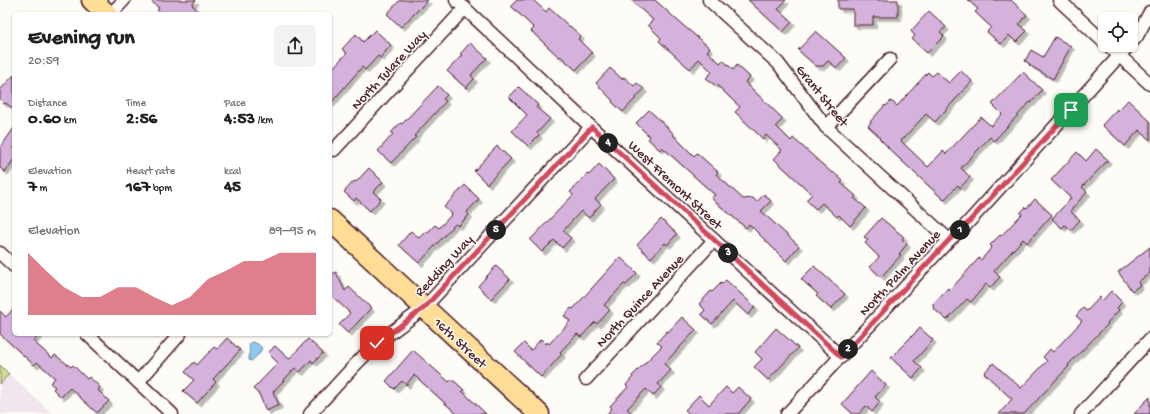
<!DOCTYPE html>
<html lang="en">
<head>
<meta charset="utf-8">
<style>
	:root { --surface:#fff; --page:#f2f2f2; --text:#202124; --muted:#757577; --accent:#d1495b }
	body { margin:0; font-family:"Gochi Hand",sans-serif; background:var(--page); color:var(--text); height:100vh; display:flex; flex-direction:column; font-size:15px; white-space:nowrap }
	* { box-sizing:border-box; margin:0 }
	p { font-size:13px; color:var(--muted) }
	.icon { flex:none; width:22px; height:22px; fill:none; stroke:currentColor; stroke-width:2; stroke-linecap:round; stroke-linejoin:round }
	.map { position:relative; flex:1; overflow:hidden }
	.details { position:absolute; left:12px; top:12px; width:320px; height:324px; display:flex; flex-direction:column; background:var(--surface); border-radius:6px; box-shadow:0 1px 3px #0004 }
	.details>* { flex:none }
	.buttons { position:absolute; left:1098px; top:12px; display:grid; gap:8px }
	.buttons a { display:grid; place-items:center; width:40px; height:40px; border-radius:6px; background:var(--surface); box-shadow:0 1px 3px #0004; font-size:20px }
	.pin { position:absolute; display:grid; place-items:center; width:34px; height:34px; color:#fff; margin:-17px; border-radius:8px; box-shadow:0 2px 6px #0006 }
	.km { position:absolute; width:20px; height:20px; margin:-10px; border-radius:50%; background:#222; color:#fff; font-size:11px; line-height:20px; text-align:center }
	.round { display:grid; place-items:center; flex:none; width:42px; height:42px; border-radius:6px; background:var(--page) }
	.overview { display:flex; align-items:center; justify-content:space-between; height:68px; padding:0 16px }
	h1 { font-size:22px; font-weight:700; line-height:30px }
	.metrics { display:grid; grid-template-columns:repeat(3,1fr); gap:6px; height:68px; padding:4px 16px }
	.metrics div { display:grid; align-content:center }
	.metrics b { font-size:17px; font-weight:700 }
	.metrics small { font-size:11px; font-weight:400 }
	.metrics p { font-size:11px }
	.chart { height:112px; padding:8px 16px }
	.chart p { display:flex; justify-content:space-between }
	.chart svg { width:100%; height:72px; margin-top:4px; fill:var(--accent); opacity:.7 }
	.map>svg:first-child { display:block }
	.built { fill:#f1e6ef }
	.green { fill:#cddf93; stroke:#8c7f5f }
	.water { fill:#8ec9ee; stroke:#7385a0 }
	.building { fill:#d4b2dc; stroke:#4a1f2b; filter:url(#shadow) }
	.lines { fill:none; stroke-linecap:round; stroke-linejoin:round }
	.street-casing { stroke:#4a1f2b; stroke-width:15 }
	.primary-casing { stroke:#4a1f2b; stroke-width:23 }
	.street { stroke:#fdfcf7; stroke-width:12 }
	.primary { stroke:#fedd96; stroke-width:20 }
	.route-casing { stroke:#fff; stroke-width:8 }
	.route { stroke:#d1495b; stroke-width:5 }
	.labels { text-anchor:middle; stroke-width:3; stroke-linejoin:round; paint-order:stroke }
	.street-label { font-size:14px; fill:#4a1f2b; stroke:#fdfcf7 }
</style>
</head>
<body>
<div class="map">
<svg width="1150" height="414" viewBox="0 0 1150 414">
	<defs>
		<filter id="shadow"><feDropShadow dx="3.5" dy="3.5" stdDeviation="0" flood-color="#0004"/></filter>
	</defs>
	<rect width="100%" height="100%" fill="#fdfcf7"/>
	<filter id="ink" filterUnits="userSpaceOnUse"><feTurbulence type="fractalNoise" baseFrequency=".025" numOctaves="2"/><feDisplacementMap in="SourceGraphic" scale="8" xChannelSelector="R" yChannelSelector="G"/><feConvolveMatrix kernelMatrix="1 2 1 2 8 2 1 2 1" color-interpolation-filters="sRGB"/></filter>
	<g filter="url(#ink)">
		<path class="built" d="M9,374L53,414H0V384Z"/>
		<path class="green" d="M0,365L9,374L0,384Z"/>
		<path class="water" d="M251,342C255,342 260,345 262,348L259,354L251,361L249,360C249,354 250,350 249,345Z"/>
		<g class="building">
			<path d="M150,0H196L192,5L202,14H162L157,10L159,8Z"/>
			<path d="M400,0H428L401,27L387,14Z"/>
			<path d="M517,0H533L546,12L549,8L570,27V26L581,36L578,39L592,53L576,70L560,56L559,57L531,31L534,28L511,6Z"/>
			<path d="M631,0H655L678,21L710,48L707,51L720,63L723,60L733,70L737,65L750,77L745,82L783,119L776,126L791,141L793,138L832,173L833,172L843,181L841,183L856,196L854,198L866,208L850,226L839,215L837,217L822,203L816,209L806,200L812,194L774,159L782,150L766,135L763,139L735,112L740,107L717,85L716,86L706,78L712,72L699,59L690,69L659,41L661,38L648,25L653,20Z"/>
			<path d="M748,0H786L778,9L792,22L783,32Z"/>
			<path d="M838,0H898V17H873V25H853V9H838Z"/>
			<path d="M968,0H1011L1027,15L1019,24L1027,31L1016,42L1009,35L1001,44L987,32L991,27L975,12L978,9Z"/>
			<path d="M929,11L946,27L940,32L944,36L927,53L912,39L915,36L911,31Z"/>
			<path d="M375,30L391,45L380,58L378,56L365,70L362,67L330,104V71L347,53L342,49L356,34L363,42Z"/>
			<path d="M816,31L846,58L837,68L828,61L823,66H816L798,50Z"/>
			<path d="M1055,37L1071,46L1053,79L1029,65L1030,64L1025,61L1031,50L1043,57Z"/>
			<path d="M470,43L487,58L471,75L474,79L466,88L447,71L462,55L460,54Z"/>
			<path d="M610,68L622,79L624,77L634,86L637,83L644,89L623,112L612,102L613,101L596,83Z"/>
			<path d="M961,71L972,81L935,122L926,114L901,141L928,167L943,151L946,154L981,117L991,126L1002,114L992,104L1023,72L1042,90L1031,103L1030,102L994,141L990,137L961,168L970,177L960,188L958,185L944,200L888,148V147L879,138L880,137L868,126L871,122H870L885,105L886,106L891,101L897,106L928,72L932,76L937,72L949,83Z"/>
			<path d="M14,75V110L6,103L4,104L0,100V90Z"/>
			<path d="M438,86L447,95L443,99L446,101L414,136L416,137L391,163L378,151L393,134L391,133L400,123L402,124Z"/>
			<path d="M519,87L538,105L536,107L550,119L537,133L539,135L528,146L512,131L527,115L509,97Z"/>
			<path d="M1128,100L1150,121V140L1139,130L1125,146L1102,125L1117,109L1118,111Z"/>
			<path d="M649,110L674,134L673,135L694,156L697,153L718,172L716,174L743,199L753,198L757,202L764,194L771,201L761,211L799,246L786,261L749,224L746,228L711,198L715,195L684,167L662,147L660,150L648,139L650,137L636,123Z"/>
			<path d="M14,128V159L5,172L0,168V148Z"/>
			<path d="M497,146L511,159L487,184L474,171Z"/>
			<path d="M1096,149L1108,160L1082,187L1087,192L1070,211L1080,220L1071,230L1065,225L1062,228L1052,219L1071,198L1051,180L1077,152L1086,161Z"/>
			<path d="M599,164L614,179L595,199L601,204L589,218L581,211L563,231L571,238L562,248L554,240L542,252L530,240L573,195L570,192L587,174L589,175Z"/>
			<path d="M369,168L383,182L373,192L381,199L370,211L356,198L354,201L344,192L354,181L356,182Z"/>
			<path d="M465,185L479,199L467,212L469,215L458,226L455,224L419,263L399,245L411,231L419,238L426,231L428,232L435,225L439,228L452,214L444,207Z"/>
			<path d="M1035,199L1052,215L1027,243L1023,239L994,271L1000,277L990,288L986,284L971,302L967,299L947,320L933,308L934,307L932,305L948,288L950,290L979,258L981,260L992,247L990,245L1000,235L1001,236L1022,214L1020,213L1026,207L1027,208Z"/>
			<path d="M881,218L904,237L902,239L907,244L899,254L901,255L881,277L870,267L879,257L865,243L868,240L864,237Z"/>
			<path d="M661,219L677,234L667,245L665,243L651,258L637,245Z"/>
			<path d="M1150,247V273L1138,282L1140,285L1132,291L1118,272Z"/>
			<path d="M620,257L637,273L626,285L624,284L604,305L610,310L597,324L595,322L581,337L577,334L560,352L562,354L541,377L515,352L524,343L531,350L541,339L546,344L547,342L549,344L567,325V324L570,321L564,316L571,308L573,309Z"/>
			<path d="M496,266L510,279L491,299L478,286Z"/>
			<path d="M814,266L845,294L831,309L816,296L818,294L801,279Z"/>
			<path d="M336,272L345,291L349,287L371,308L348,333L339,325L350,313L330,294V275Z"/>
			<path d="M726,280L755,307L748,315L733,301L712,324L701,314L705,310L699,304L711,291L712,292L721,283L722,284Z"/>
			<path d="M1111,291L1122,302L1117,308L1119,310L1107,323L1108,324L1068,365L1069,366L1024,414H999L1012,399L984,373L993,363L1021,388L1047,361L1043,357L1050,349L1053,352L1082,321L1076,316L1083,308L1087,311L1100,297L1103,300Z"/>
			<path d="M14,308V334H39L33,341L52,358L55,355L71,367L73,365L87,379L89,377L100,387L98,390L109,401L97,413L70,388L61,397L53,389L55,387L50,383L55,378L37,362L34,365L0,334V311L6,317Z"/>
			<path d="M682,317L696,330L664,364L671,370L658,384L661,387L653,396L646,389L627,409L633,414H607L612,408L610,406L628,387L626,385L633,377L632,376L662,346L657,342L667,331L668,332Z"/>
			<path d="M776,328L798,348L768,380L754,367L762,359L755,352Z"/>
			<path d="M920,328L933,340L914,361L922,368L913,378L891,358L898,351V350Z"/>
			<path d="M227,338L240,350L213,379L216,382L197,403L183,391L194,380L185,372L194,362L197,365L214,347L217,349Z"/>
			<path d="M308,339L323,353L313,363L311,360L300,372L295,368L273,392L279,405L266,411L259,394L253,389L278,363L268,353L275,346L289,359Z"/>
			<path d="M413,350L449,382L452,379L464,390L462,391L486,414H457L414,375L406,385L402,381L394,389L386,381Z"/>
			<path d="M871,371L886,385L875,397L880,402L872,412L866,406L859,414H853L842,404Z"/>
			<path d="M726,387L732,393L738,387L751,399L738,414H689L685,410L699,395L709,405Z"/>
			<path d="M1150,397V414H1134L1142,405Z"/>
		</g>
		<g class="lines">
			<g class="street-casing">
				<g id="street">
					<path d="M456,0L591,127L841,357"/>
					<path d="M709,0L778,63L826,127L949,240"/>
					<path d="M1059,0L1105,43"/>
					<path d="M111,14L124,0"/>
					<path d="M1131,43L1137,36L1150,12"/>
					<path d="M1108,45L1150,84"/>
					<path d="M826,127L890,59"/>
					<path d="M334,150L465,8"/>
					<path d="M0,253L14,266"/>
					<path d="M87,334L172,414"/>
					<path d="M586,379L714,240"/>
					<path d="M138,382L180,334"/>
					<path d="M310,414L355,365L377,343L424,308L591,127"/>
					<path d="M787,414L949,240L965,226L1129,45"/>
					<path d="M1081,414L1150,339"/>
				</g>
			</g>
			<g class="primary-casing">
				<g id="primary">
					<path d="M92,0L107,14"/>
					<path d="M330,220L539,414"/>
				</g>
			</g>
			<use href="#street" class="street"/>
			<use href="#primary" class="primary"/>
		</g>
	</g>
	<g class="lines" filter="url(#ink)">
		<g class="route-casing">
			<path id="route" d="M377,343L424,308L592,127L841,357L949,240L965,226L1071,110"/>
		</g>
		<use href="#route" class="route"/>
	</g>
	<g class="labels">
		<g class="street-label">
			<text transform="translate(388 69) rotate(-47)" y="5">North Tulare Way</text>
			<text transform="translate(823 95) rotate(51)" y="5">Grant Street</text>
			<text transform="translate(676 184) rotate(43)" y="5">West Fremont Street</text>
			<text transform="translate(443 265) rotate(-47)" y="5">Redding Way</text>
			<text transform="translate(899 272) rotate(-47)" y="5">North Palm Avenue</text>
			<text transform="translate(639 300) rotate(-47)" y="5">North Quince Avenue</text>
			<text transform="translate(461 342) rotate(43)" y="5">16th Street</text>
		</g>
	</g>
</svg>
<div class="buttons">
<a><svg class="icon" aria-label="locate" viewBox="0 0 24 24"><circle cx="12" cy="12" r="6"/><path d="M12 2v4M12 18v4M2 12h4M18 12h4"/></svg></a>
</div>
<div class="pin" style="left:1071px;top:110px;background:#1e9e55"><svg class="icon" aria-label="arrive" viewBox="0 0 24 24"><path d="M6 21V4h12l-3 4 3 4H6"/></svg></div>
<div class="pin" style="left:377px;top:343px;background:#d93025"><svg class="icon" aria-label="check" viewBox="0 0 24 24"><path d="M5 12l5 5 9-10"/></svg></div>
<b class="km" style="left:960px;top:230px">1</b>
<b class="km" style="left:848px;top:349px">2</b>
<b class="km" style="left:728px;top:253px">3</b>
<b class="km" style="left:608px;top:143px">4</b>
<b class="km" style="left:496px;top:230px">5</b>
<section class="details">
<div class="overview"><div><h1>Evening run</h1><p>20:59</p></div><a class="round"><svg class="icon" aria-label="share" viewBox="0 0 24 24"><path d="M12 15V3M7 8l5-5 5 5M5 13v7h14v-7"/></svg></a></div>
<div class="metrics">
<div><p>Distance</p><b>0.60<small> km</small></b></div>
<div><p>Time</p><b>2:56</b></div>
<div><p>Pace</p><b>4:53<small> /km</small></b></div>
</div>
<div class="metrics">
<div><p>Elevation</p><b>7<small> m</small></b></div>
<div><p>Heart rate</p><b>167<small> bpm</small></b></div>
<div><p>kcal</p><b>45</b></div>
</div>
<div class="chart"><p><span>Elevation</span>89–95 m</p>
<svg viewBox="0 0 160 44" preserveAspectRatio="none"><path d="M0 44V6L10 17L20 27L30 33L40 33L50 27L60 27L70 33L80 38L90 33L100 22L110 17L120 11L130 11L140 6L150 6L160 6V44z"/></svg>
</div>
</section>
</div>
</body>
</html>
